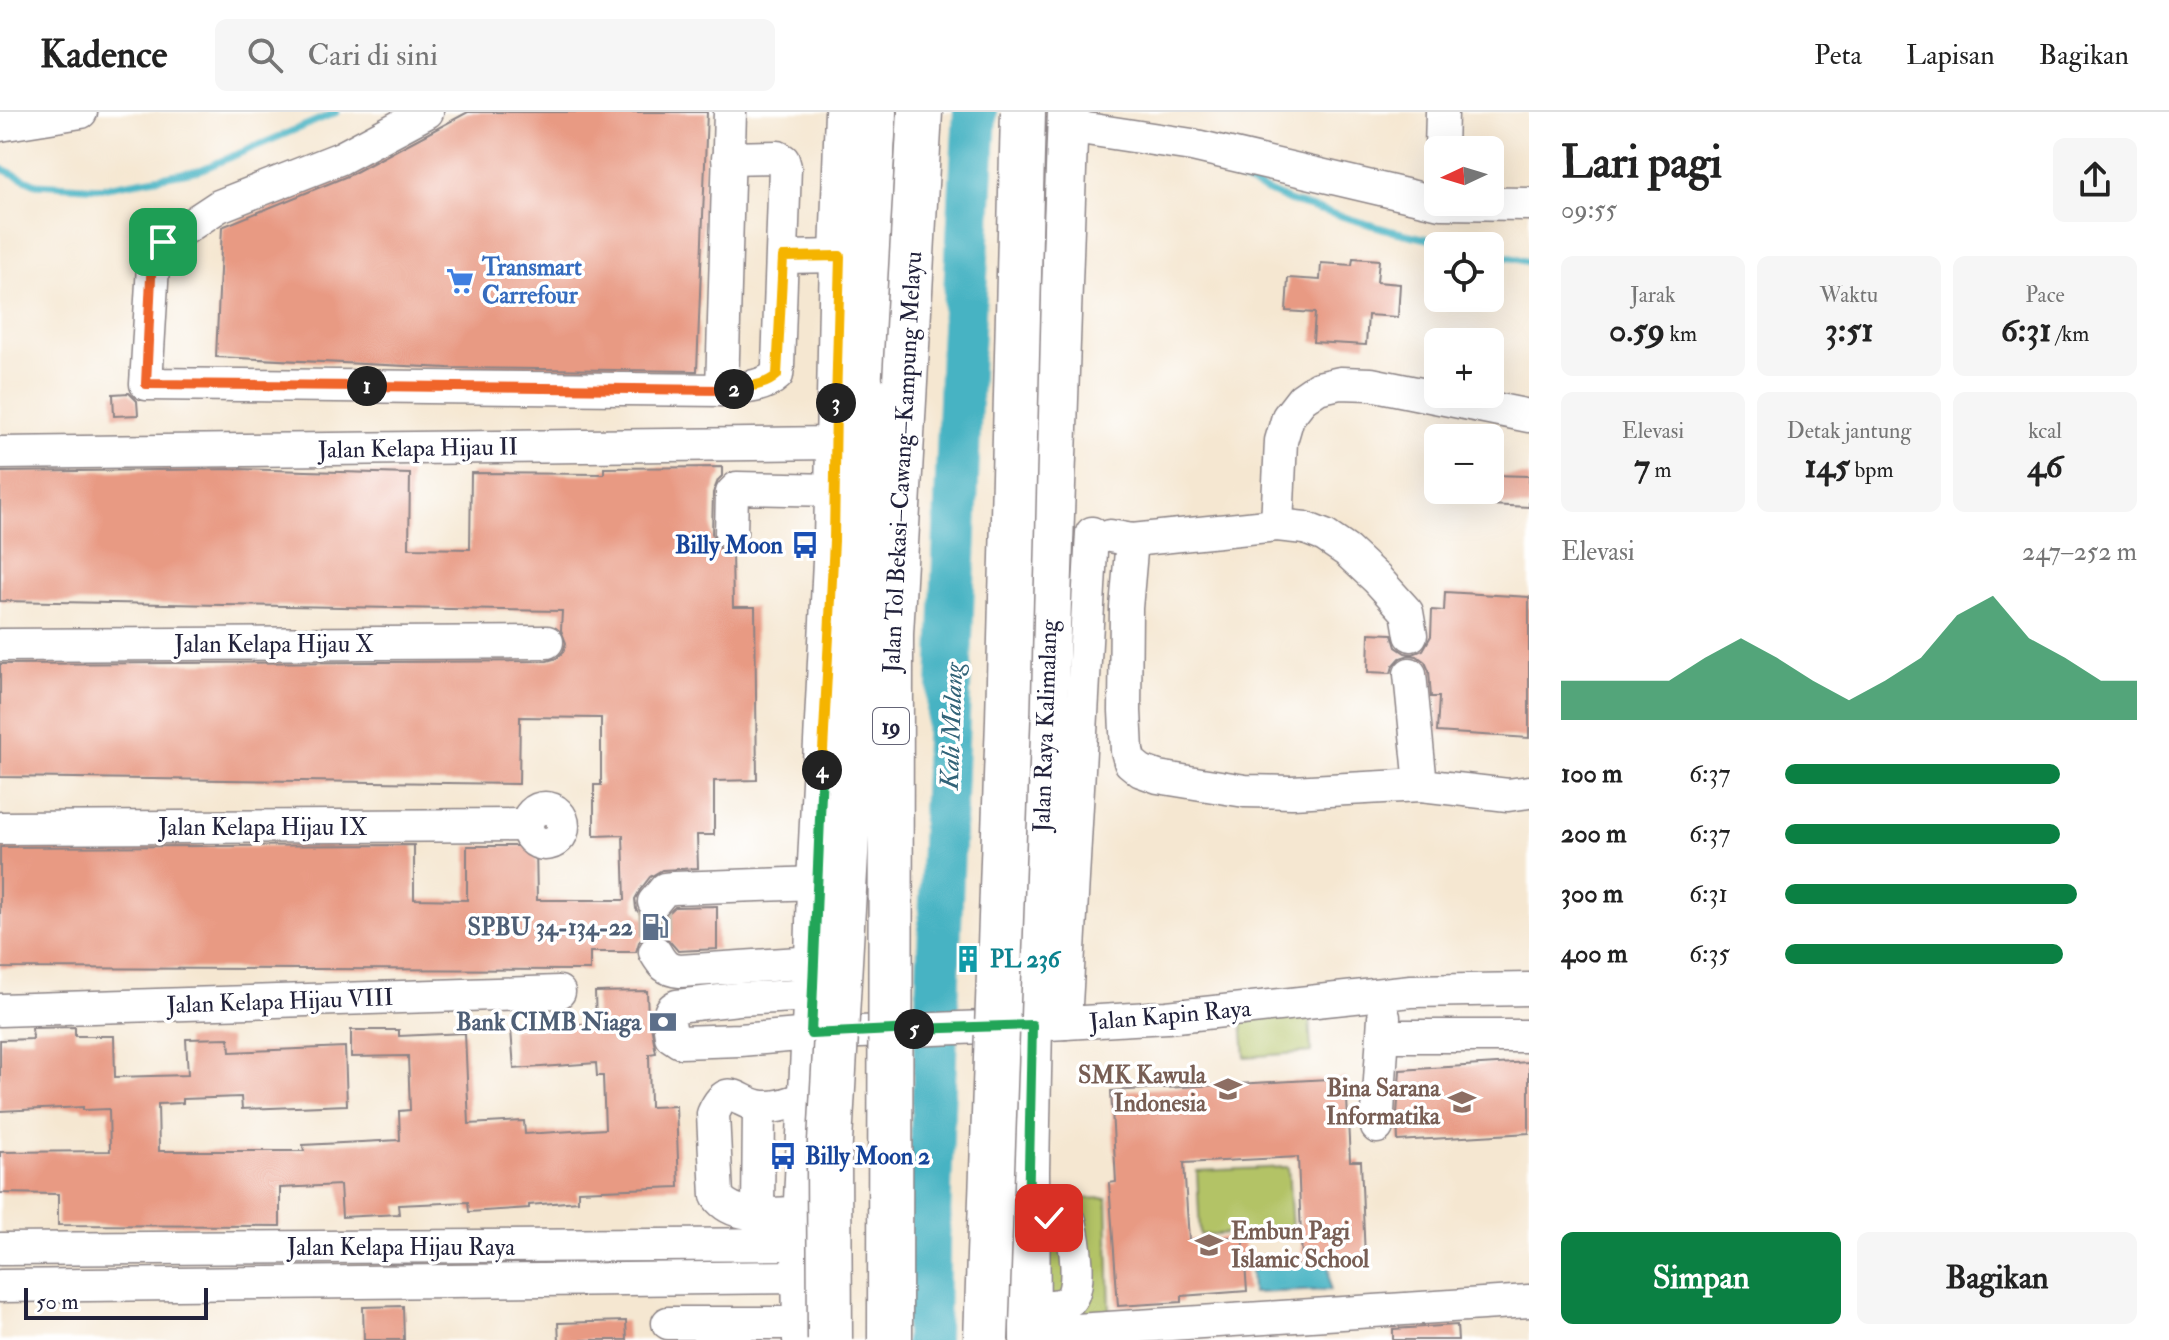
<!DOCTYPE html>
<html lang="id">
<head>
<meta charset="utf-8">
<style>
	:root { --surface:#fff; --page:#f6f6f6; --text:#222; --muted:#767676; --line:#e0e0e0; --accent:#0b8043 }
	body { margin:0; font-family:"IM FELL Double Pica",serif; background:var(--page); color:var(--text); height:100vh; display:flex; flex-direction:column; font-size:30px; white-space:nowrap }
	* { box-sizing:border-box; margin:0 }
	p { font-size:26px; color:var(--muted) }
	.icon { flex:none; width:44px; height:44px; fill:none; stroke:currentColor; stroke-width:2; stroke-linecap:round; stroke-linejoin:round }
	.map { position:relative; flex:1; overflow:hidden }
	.drawer { display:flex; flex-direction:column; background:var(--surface); width:640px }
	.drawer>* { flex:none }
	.needle { width:52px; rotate:266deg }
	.buttons { position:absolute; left:1424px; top:24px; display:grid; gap:16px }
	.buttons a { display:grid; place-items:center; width:80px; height:80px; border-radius:12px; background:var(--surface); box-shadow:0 8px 32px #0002; font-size:40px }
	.scale { position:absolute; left:24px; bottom:20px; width:184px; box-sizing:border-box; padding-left:8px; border:4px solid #22223b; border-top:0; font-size:22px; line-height:28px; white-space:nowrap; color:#22223b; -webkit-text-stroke:6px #fff; paint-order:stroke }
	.pin { position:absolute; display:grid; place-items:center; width:68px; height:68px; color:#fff; margin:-34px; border-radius:16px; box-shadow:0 4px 12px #0006 }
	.km { position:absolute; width:40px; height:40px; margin:-20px; border-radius:50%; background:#222; color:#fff; font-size:22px; line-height:40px; text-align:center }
	.round { display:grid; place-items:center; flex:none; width:84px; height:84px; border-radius:12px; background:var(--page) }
	.overview { display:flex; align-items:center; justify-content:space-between; height:136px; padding:0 32px }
	h1 { font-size:44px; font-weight:800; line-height:60px }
	.stats { display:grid; grid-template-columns:repeat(3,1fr); gap:12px; height:136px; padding:8px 32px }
	.stats div { display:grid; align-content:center; border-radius:12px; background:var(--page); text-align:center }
	.stats b { font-size:34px; font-weight:800 }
	.stats small { font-size:22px; font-weight:400 }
	.stats p { font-size:22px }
	.chart { height:224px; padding:16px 32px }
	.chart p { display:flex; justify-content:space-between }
	.chart svg { width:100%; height:144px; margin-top:8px; fill:var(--accent); opacity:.7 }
	.button { display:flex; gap:16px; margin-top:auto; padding:16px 32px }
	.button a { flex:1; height:92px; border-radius:12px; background:var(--accent); color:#fff; font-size:32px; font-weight:800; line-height:92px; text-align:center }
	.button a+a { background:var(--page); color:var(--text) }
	ul { padding:0 32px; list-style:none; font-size:26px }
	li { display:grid; grid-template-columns:128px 96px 1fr; align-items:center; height:60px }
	li i { height:20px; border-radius:10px; background:var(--accent) }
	header { display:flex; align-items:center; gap:48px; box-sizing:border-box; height:112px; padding:0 40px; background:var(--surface); border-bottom:2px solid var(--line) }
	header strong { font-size:38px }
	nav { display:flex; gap:44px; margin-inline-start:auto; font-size:28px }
	.search { width:560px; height:72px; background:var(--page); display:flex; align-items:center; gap:20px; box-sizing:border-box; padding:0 28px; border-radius:12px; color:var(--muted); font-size:30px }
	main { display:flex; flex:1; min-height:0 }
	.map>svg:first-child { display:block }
	.green { fill:#b3c366; stroke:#6a7250; stroke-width:2 }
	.water { fill:#46b3c3; stroke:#346a7f; stroke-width:2 }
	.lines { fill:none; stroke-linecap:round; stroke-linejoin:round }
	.stream { stroke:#46b3c3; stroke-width:7 }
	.river { stroke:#46b3c3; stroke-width:44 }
	.building { fill:#e89a83 }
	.minor-tunnel { stroke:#cbc0b3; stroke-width:32; stroke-dasharray:32 16; stroke-linecap:butt }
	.minor-casing { stroke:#8c8486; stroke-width:35 }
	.major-casing { stroke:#8c8486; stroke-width:43 }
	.highway-casing { stroke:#8c8486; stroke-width:47 }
	.minor { stroke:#fff; stroke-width:32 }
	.major { stroke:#fff; stroke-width:40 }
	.highway { stroke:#fff; stroke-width:44 }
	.highway-bridge-casing { stroke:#8c8486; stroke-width:47; stroke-linecap:butt }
	.highway-bridge { stroke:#fff; stroke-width:44 }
	.split-1-casing { stroke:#fff; stroke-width:16 }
	.split-2-casing { stroke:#fff; stroke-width:16 }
	.split-3-casing { stroke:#fff; stroke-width:16 }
	.split-4-casing { stroke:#fff; stroke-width:16 }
	.split-5-casing { stroke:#fff; stroke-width:16 }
	.split-6-casing { stroke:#fff; stroke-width:16 }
	.split-1 { stroke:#f0652b; stroke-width:10 }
	.split-2 { stroke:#f0652b; stroke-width:10 }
	.split-3 { stroke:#f5b400; stroke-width:10 }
	.split-4 { stroke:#f5b400; stroke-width:10 }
	.split-5 { stroke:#22a559; stroke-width:10 }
	.split-6 { stroke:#22a559; stroke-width:10 }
	.labels { text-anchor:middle; stroke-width:7; stroke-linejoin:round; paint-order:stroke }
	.shield { fill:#fff; stroke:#646476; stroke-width:2 }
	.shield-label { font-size:22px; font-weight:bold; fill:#22223b }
	.shop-label { font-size:24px; font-weight:bold; fill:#366cbe; stroke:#fff; text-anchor:start }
	.street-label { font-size:24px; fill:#22223b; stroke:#fff }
	.transit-label { font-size:24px; font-weight:bold; fill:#164399; stroke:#fff; text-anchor:end }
	.service-label { font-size:24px; font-weight:bold; fill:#4e5e75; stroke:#fff; text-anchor:end }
	.culture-label { font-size:24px; font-weight:bold; fill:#0d838f; stroke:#fff; text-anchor:start }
	.education-label { font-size:24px; font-weight:bold; fill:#785e54; stroke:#fff; text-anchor:end }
	.water-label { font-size:26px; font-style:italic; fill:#326378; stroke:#fff }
</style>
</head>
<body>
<header>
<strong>Kadence</strong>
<div class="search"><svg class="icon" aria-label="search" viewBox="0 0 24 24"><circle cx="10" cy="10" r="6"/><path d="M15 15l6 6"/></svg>Cari di sini</div>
<nav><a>Peta</a><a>Lapisan</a><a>Bagikan</a></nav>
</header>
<main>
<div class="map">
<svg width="1529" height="1228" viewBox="0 0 1529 1228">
	<rect width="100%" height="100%" fill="#fff"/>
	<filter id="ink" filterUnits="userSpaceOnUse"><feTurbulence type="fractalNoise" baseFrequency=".0125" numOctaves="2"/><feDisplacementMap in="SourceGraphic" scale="16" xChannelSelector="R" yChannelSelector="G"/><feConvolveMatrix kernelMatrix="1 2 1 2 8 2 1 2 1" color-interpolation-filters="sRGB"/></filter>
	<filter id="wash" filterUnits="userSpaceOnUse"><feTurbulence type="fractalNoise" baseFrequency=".006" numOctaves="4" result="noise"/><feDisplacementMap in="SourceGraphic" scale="32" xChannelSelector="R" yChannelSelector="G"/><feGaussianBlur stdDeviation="1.8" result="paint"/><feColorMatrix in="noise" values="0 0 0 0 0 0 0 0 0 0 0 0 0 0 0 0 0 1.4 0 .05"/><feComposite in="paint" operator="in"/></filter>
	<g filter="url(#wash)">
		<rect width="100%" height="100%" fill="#f5e7d1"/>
		<g class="green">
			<path d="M1309,902L1311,940L1245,945L1242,907Z"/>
			<path d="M1288,1055L1292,1118L1200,1123L1197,1059Z"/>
			<path d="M1107,1086L1110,1202L1040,1204L1037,1088Z"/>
		</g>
		<path class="water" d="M1329,1150L1330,1178L1252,1181L1251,1153Z"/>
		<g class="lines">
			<g class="stream">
				<path d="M0,56L36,72L101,76L200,58L337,0"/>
				<path d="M1238,66L1289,89L1392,119L1459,134"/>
				<path d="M1490,141L1529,150"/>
			</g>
			<path class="river" d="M927,1228L928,1129L962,236L975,0"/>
		</g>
		<g id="blocks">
			<g class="building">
				<path d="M468,0H707L697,259L448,256L216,245L222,115L350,63Z"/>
				<path d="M1353,146L1379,148L1377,170L1400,172L1398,205L1368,203L1366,233L1313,230L1315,201L1286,199L1288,166L1320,168L1321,151L1352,153Z"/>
				<path d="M129,281L137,289L138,303L114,304L113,282Z"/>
				<path d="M722,355V364L718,368L713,381L712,421L715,431L720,437L732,440L733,495H755L757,668L714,669V723H697L698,756L662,758L650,765L640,778L635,787L636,797L641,804L651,809L661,808L675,795L717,794V837L678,839L665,824L654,821L646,823L639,830L636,840H590V858L0,856V735L414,733V787L467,788V734H536L537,788H625L623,723L594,724V673H601V606L520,605L519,672L0,665V552L547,549L557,546L563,540L566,531L561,518L562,499L0,489V360L237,357L410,362L409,436L470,437L471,361L604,362V356Z"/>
				<path d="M1490,363L1529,364V395L1490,393Z"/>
				<path d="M1445,480L1529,485V626L1437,620L1439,585H1431L1429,559L1425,550L1417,544L1409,543L1400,546L1393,554L1391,561L1368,560L1369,521L1392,522L1396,535L1405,541L1413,542L1423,538L1431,524L1432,498L1444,499Z"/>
				<path d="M647,879L648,907H650L656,941L649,942L650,995L676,994L679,1075L578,1079V1089L529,1093V1096L469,1100L468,1090L398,1093L399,1102L342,1105L340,1073L280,1076V1114L58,1113V1082L0,1081V1040L110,1039L109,997L83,998V995L0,999V928L33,927L32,916L75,915V924H114L115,965L188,963L186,927L229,926L230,940L345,935L347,993L242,997L241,985L183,987V991L158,992L159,1039H304L303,1033L400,1028L399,999L410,998L408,944L351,945V918H399V924L465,921L469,1012L524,1009L525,1022L605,1017L603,964H597L596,951L514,957L511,917L596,911L595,880Z"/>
				<path d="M1529,950V1021L1398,1029L1397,1003L1400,958Z"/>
				<path d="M1346,966L1350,1049H1361L1365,1147L1302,1149L1298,1045L1184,1051L1189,1128L1243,1124L1247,1179L1182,1184V1190L1118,1194L1109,1071L1116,1070L1111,979Z"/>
				<path d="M403,1194L404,1228H364L363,1195Z"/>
				<path d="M626,1209L627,1228H559L558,1211Z"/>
				<path d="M1457,1213L1458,1228H1393V1217Z"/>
			</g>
		</g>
	</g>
	<g filter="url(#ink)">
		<use href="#blocks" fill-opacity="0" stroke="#8c8486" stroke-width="2"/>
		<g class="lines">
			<path class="minor-tunnel" d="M654,790L655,840"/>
			<g class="minor-casing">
				<g id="minor">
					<path d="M427,0L341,46L219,94L154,137L146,272L722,278C741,276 763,276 777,263L778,254L785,55L783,48L778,45L728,46"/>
					<path d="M0,13L81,0"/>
					<path d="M1067,14L1192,33L1440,91L1529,92"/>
					<path d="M1441,38L1442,0"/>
					<path d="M783,145L840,144"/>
					<path d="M722,278L730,0"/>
					<path d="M0,341L835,331"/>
					<path d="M1277,413L1281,329L1288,305L1302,287L1318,276L1340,271L1371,272L1529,304"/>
					<path d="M731,421L732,381L737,376L834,378"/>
					<path d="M1110,424L1132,428L1277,413L1305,416L1325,424L1347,439L1377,467L1407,500L1411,523"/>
					<path d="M1132,428L1126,496L1125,599L1127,639L1130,650L1141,659L1158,665L1245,679L1292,680L1421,673L1508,683L1529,680"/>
					<path d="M0,533L547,530"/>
					<path d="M1410,562L1421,673"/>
					<circle cx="545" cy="714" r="18"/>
					<path d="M0,716L527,713"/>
					<path d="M654,790L665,777L674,776L817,771"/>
					<path d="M655,840C662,852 666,858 680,859L815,850"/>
					<path d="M813,883L738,887L677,894C665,899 670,913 671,924L680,930L740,928L811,922L1032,913L1167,905L1411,879L1529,877"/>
					<path d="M0,898L559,880"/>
					<path d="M1065,911L1092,421"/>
					<path d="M1384,924H1529"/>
					<path d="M759,995L758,1101L760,1120"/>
					<path d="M1377,1015L1384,905"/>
					<path d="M804,1100C777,1101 734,1109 717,1084L713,1002C727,969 736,989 758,994C774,998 793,990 808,985"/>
					<path d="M0,1137L802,1132"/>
					<path d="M0,1174L801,1165"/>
					<path d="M1028,1194C1040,1194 1056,1196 1067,1190C1084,1180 1074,1126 1070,1109L1064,1106L1028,1105"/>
					<path d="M668,1211H802"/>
					<path d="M1030,1221L1529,1189"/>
				</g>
			</g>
			<g class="major-casing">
				<g id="major">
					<path d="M803,1228L802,1132L815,850L817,771L834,429L840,144L845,0"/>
					<path d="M1030,1228L1029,1059L1032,913L1046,632L1068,0"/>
				</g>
			</g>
			<g class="highway-casing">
				<path id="highway" d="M862,275L874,0"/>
			</g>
			<use href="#minor" class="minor"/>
			<use href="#major" class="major"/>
			<use href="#highway" class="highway"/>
			<g class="highway-bridge-casing">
				<g id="highway-bridge">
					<path d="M830,1228L829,1048L850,670L862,275"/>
					<path d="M890,1228L891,522L920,0"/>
					<path d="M986,1228L1008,608L1023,0"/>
				</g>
			</g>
			<use href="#highway-bridge" class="highway-bridge"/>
		</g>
	</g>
	<g class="lines" filter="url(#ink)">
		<g class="split-1-casing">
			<path id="split-1" d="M163,130L154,137L152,144L146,272L367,274"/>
		</g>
		<g class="split-2-casing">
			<path id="split-2" d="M367,274L722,278L734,277"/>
		</g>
		<g class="split-3-casing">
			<path id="split-3" d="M734,277C750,274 765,274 777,263L783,145L840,144L836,291"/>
		</g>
		<g class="split-4-casing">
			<path id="split-4" d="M822,658L834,429L836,291"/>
		</g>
		<g class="split-5-casing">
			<path id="split-5" d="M822,658L811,922L914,917"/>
		</g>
		<g class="split-6-casing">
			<path id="split-6" d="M914,917L1032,913L1028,1105L1049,1106"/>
		</g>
		<use href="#split-1" class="split-1"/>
		<use href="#split-2" class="split-2"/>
		<use href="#split-3" class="split-3"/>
		<use href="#split-4" class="split-4"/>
		<use href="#split-5" class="split-5"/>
		<use href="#split-6" class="split-6"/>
	</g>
	<defs>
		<g id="supermarket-bare" transform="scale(2.16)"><path d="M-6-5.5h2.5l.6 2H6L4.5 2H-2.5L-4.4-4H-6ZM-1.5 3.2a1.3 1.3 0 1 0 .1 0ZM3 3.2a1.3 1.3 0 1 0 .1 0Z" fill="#3f7fe0" stroke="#fff" stroke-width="2.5" paint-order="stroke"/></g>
		<g id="bus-bare" transform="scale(2.16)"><path d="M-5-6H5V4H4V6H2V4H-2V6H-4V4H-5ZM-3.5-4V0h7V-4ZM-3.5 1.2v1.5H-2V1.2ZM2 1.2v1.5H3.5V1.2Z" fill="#1a4fb4" stroke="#fff" stroke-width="2.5" paint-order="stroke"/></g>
		<g id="fuel-bare" transform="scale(2.16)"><path d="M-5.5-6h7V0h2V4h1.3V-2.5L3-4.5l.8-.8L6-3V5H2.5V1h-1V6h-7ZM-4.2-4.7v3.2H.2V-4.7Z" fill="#5c6f8a" stroke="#fff" stroke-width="2.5" paint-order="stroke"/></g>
		<g id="building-bare" transform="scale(2.16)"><path d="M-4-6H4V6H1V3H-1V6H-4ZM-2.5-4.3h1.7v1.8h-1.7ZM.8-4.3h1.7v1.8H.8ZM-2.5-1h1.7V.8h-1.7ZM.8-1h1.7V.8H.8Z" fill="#0f9aa8" stroke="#fff" stroke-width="2.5" paint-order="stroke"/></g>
		<g id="bank-bare" transform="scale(2.16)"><path d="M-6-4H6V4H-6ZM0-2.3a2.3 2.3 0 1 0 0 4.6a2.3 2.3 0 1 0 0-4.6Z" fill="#5c6f8a" stroke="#fff" stroke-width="2.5" paint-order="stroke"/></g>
		<g id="school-bare" transform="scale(2.16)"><path d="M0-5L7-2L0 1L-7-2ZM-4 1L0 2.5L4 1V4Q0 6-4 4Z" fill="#8d6e63" stroke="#fff" stroke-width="2.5" paint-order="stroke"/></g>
		<g id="university-bare" transform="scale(2.16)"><path d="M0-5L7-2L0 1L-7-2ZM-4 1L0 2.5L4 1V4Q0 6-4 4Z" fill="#8d6e63" stroke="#fff" stroke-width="2.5" paint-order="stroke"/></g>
	</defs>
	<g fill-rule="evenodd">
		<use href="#supermarket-bare" x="460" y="169"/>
		<use href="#bus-bare" x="805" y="433"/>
		<use href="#fuel-bare" x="655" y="815"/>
		<use href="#building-bare" x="968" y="847"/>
		<use href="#bank-bare" x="663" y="910"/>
		<use href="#school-bare" x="1228" y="977"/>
		<use href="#university-bare" x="1462" y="990"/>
		<use href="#bus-bare" x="783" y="1044"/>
		<use href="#school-bare" x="1209" y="1133"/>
	</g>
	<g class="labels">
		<rect class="shield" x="873" y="596" width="36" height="36" rx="6"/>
		<g class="shield-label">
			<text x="891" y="622">19</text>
		</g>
		<g class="shop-label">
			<text x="482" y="163">Transmart<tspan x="482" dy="28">Carrefour</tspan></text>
		</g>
		<g class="street-label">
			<text transform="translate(418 336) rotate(-1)" y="8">Jalan Kelapa Hijau II</text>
			<text transform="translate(902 350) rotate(-87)" y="8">Jalan Tol Bekasi–Cawang–Kampung Melayu</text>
			<text x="274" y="540">Jalan Kelapa Hijau X</text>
			<text transform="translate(1045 614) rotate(-88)" y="8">Jalan Raya Kalimalang</text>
			<text x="263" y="723">Jalan Kelapa Hijau IX</text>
			<text transform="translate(280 889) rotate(-2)" y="8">Jalan Kelapa Hijau VIII</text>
			<text transform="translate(1170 903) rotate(-5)" y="8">Jalan Kapin Raya</text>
			<text x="401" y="1143">Jalan Kelapa Hijau Raya</text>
		</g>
		<g class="transit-label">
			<text x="783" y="441">Billy Moon</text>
			<text x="805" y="1052" text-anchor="start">Billy Moon 2</text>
		</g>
		<g class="service-label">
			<text x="633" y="823">SPBU 34-134-22</text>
			<text x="641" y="918">Bank CIMB Niaga</text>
		</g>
		<g class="culture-label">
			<text x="990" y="855">PL 236</text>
		</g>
		<g class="education-label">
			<text x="1206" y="971">SMK Kawula<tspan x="1206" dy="28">Indonesia</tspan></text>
			<text x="1440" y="984">Bina Sarana<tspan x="1440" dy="28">Informatika</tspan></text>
			<text x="1231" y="1127" text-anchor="start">Embun Pagi<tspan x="1231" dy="28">Islamic School</tspan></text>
		</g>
		<g class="water-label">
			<text transform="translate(951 614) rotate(-88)" y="9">Kali Malang</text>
		</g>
	</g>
</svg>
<div class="buttons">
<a><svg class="needle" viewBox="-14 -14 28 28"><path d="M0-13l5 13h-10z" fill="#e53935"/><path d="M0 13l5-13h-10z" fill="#767676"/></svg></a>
<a><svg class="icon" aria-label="locate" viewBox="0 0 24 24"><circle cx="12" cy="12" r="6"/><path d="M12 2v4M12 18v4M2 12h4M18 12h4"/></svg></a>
<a>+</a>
<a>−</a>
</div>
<div class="scale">50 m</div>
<div class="pin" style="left:163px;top:130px;background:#1e9e55"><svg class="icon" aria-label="arrive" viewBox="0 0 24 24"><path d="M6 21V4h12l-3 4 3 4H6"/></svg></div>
<div class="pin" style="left:1049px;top:1106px;background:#d93025"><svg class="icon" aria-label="check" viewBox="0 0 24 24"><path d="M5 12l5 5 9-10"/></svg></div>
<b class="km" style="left:367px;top:274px">1</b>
<b class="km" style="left:734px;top:277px">2</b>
<b class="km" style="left:836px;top:291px">3</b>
<b class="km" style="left:822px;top:658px">4</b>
<b class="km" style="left:914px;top:917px">5</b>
</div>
<section class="drawer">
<div class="overview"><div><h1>Lari pagi</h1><p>09:55</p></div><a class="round"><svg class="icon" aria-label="share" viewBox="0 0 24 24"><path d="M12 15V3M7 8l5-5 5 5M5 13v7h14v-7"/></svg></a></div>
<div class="stats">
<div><p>Jarak</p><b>0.59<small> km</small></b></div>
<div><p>Waktu</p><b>3:51</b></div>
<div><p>Pace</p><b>6:31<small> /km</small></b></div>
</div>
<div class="stats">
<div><p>Elevasi</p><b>7<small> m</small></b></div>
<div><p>Detak jantung</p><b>145<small> bpm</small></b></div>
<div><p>kcal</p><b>46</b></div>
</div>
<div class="chart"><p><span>Elevasi</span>247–252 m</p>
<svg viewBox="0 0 160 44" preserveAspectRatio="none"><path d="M0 44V32L10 32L20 32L30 32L40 25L50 19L60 25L70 32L80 38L90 32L100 25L110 12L120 6L130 19L140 25L150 32L160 32V44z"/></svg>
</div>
<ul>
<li><b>100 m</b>6:37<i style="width:78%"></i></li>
<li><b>200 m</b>6:37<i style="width:78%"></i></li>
<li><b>300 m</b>6:31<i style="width:83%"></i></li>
<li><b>400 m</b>6:35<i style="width:79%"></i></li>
</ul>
<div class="button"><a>Simpan</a><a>Bagikan</a></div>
</section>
</main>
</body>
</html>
